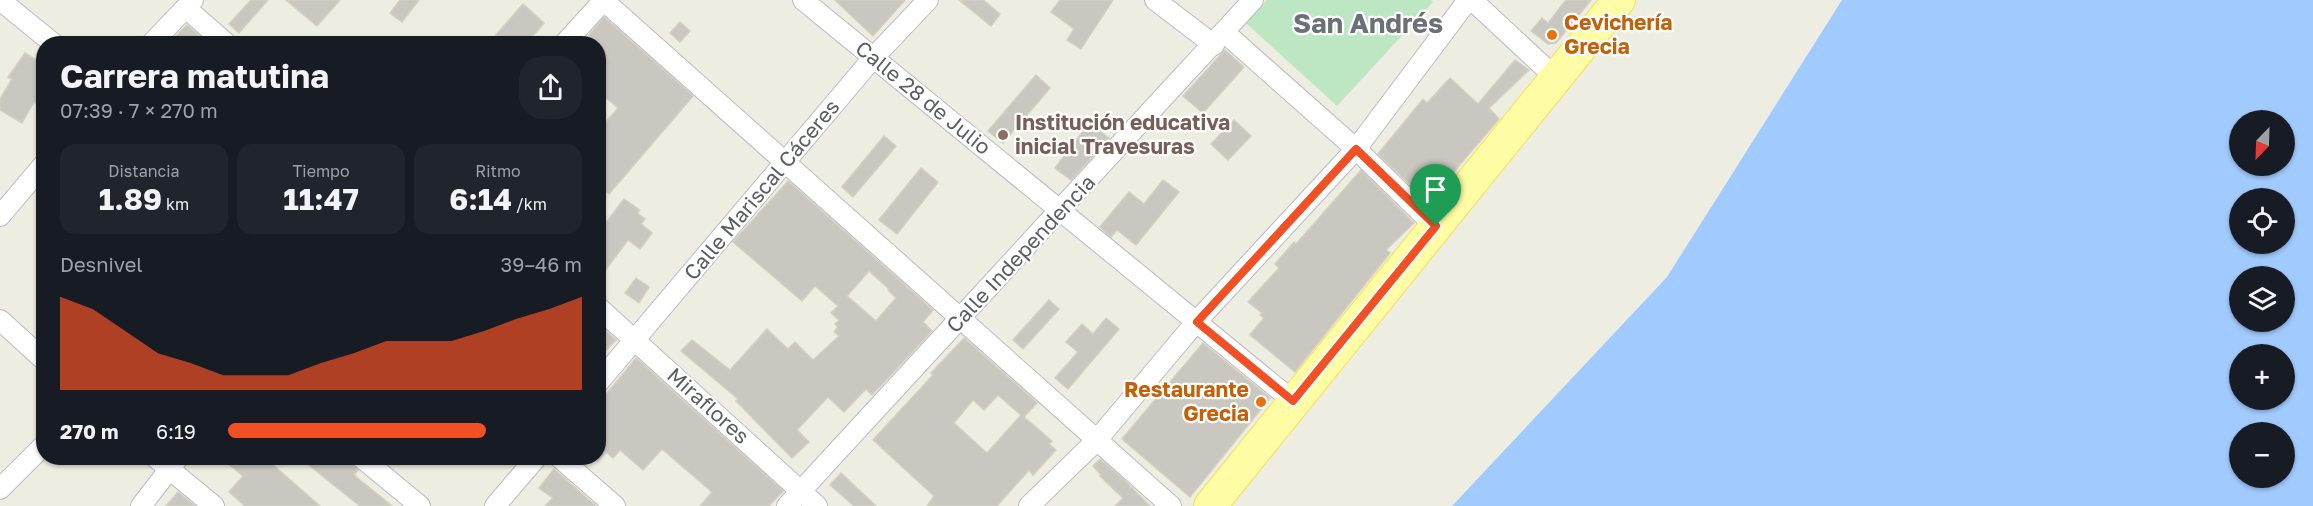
<!DOCTYPE html>
<html lang="es">
<head>
<meta charset="utf-8">
<style>
	:root { --surface:#171b24; --page:#20242c; --text:#f1f3f6; --muted:#9ea1a6; --accent:#f15025 }
	body { margin:0; font-family:"Golos Text",sans-serif; background:var(--page); color:var(--text); height:100vh; display:flex; flex-direction:column; font-size:22px; white-space:nowrap }
	* { box-sizing:border-box; margin:0 }
	p { font-size:20px; color:var(--muted) }
	.icon { flex:none; width:33px; height:33px; fill:none; stroke:currentColor; stroke-width:2; stroke-linecap:round; stroke-linejoin:round }
	.map { position:relative; flex:1; overflow:hidden }
	.panel { position:absolute; left:36px; top:36px; width:570px; height:429px; display:flex; flex-direction:column; background:var(--surface); border-radius:24px; box-shadow:0 2px 4px #0004 }
	.panel>* { flex:none }
	.needle { width:39px; rotate:203deg }
	.tools { position:absolute; left:2229px; top:110px; display:grid; gap:12px }
	.tools a { display:grid; place-items:center; width:66px; height:66px; border-radius:50%; background:var(--surface); box-shadow:0 2px 4px #0004; font-size:30px }
	.pin { position:absolute; display:grid; place-items:center; width:51px; height:51px; color:#fff; margin:-62px -26px; border-radius:50% 50% 50% 0; rotate:-45deg; box-shadow:0 0 6px #0007 }
	.pin .icon { rotate:45deg }
	.round { display:grid; place-items:center; flex:none; width:63px; height:63px; border-radius:24px; background:var(--page) }
	.overview { display:flex; align-items:center; justify-content:space-between; height:102px; padding:0 24px }
	h1 { font-size:33px; font-weight:700; line-height:45px }
	.metrics { display:grid; grid-template-columns:repeat(3,1fr); gap:9px; height:102px; padding:6px 24px }
	.metrics div { display:grid; align-content:center; border-radius:15px; background:var(--page); text-align:center }
	.metrics b { font-size:30px; font-weight:700 }
	.metrics small { font-size:16px; font-weight:400 }
	.metrics p { font-size:16px }
	.chart { height:168px; padding:12px 24px }
	.chart p { display:flex; justify-content:space-between }
	.chart svg { width:100%; height:108px; margin-top:6px; fill:var(--accent); opacity:.7 }
	ul { padding:0 24px; list-style:none; font-size:20px }
	li { display:grid; grid-template-columns:96px 72px 1fr; align-items:center; height:45px }
	li i { height:15px; border-radius:8px; background:var(--accent) }
	.map>svg:first-child { display:block }
	.green { fill:#bde7c3 }
	.water { fill:#a1caff; fill-rule:evenodd }
	.building { fill:#c9c7bf; stroke:#d3d0c0; stroke-width:1.5; fill-rule:evenodd }
	.lines { fill:none; stroke-linecap:round; stroke-linejoin:round }
	.street-casing { stroke:#babbc2; stroke-width:22 }
	.primary-casing { stroke:#f8df51; stroke-width:34 }
	.street { stroke:#fff; stroke-width:20 }
	.primary { stroke:#fffca6; stroke-width:32 }
	.route-casing { stroke:#fff; stroke-width:12 }
	.route { stroke:#f15025; stroke-width:8 }
	.food-dot { fill:#e8710a; stroke:#fff; stroke-width:2 }
	.education-dot { fill:#8d6e63; stroke:#fff; stroke-width:2 }
	.labels { text-anchor:middle; stroke-width:4.5; stroke-linejoin:round; paint-order:stroke }
	.food-label { font-size:21px; font-weight:bold; fill:#c56008; stroke:#fff; text-anchor:start }
	.street-label { font-size:21px; fill:#5a5d64; stroke:#fff }
	.education-label { font-size:21px; font-weight:bold; fill:#785e54; stroke:#fff; text-anchor:start }
	.district-label { font-size:27px; font-weight:bold; fill:#6b6f76; stroke:#fff }
</style>
</head>
<body>
<div class="map">
<svg width="2313" height="506" viewBox="0 0 2313 506">
	<rect width="100%" height="100%" fill="#eeede2"/>
	<path class="green" d="M1267,0H1431L1433,2L1337,106L1246,23Z"/>
	<path class="water" d="M1842,0H2313V506H1452L1667,277ZM2240,120H2284V165H2240ZM2240,198H2284V243H2240ZM2240,276H2284V321H2240ZM2240,354H2284V399H2240ZM2240,432H2284V477H2240Z"/>
	<g class="building">
		<path d="M251,0H268L239,33L229,24Z"/>
		<path d="M286,0H340L317,26Z"/>
		<path d="M400,0H419L402,22L390,13Z"/>
		<path d="M835,0H905L873,36Z"/>
		<path d="M959,0H983L1000,14L991,26Z"/>
		<path d="M1060,0H1113L1081,49L1067,40L1074,29L1051,12Z"/>
		<path d="M1566,0H1591L1556,43L1548,44L1531,31L1542,18L1548,23Z"/>
		<path d="M523,4L544,23L526,44H488Z"/>
		<path d="M604,17L693,96L609,194L598,185V131L618,108L598,91V44H582Z"/>
		<path d="M680,22L690,31L680,42L670,33Z"/>
		<path d="M187,25L201,37L195,44H168Z"/>
		<path d="M1225,50L1244,67L1203,113L1183,96Z"/>
		<path d="M25,53L44,65V108L34,102L22,123L0,110V99L12,79L8,77Z"/>
		<path d="M1515,60L1529,70L1489,108L1499,119L1428,202L1378,154L1423,99L1427,103L1450,78L1478,104Z"/>
		<path d="M1036,75L1050,88L1003,143L988,131Z"/>
		<path d="M1234,120L1251,136L1228,160L1211,144Z"/>
		<path d="M1089,123L1109,138L1071,180L1055,168Z"/>
		<path d="M884,136L896,146L853,197L842,187Z"/>
		<path d="M921,168L938,182L897,234L879,220Z"/>
		<path d="M1361,170L1414,223L1386,250L1390,253L1295,372L1250,335L1264,318L1260,315L1262,313L1248,302L1279,268L1275,264L1294,242L1296,244Z"/>
		<path d="M1163,180L1179,192L1136,245L1117,230L1111,237L1100,227L1129,192L1144,204Z"/>
		<path d="M788,181L933,310L923,322L932,331L872,395L866,389L844,412L828,397L797,430L809,442L792,458L736,401L738,399L681,351L692,340L730,370L767,329L788,349L795,342L813,360L839,336L834,332L838,327L835,324L839,320L831,313L838,306L815,286L802,301L733,242ZM869,271L889,289L888,290L896,298L876,321L847,296Z"/>
		<path d="M624,199L640,210L637,213L645,219L641,224L652,233L640,249L628,240L598,280V233Z"/>
		<path d="M636,278L649,287L639,303L625,293Z"/>
		<path d="M1049,300L1059,309L1023,349L1013,340Z"/>
		<path d="M1106,318L1119,329L1068,389L1055,378L1078,352L1066,342L1082,324L1093,334Z"/>
		<path d="M598,324L616,340L598,358Z"/>
		<path d="M964,338L1037,403L1024,417L1052,441L1049,444L1056,450L1033,475L1029,470L997,506H927L934,496L873,440L933,375L931,373ZM998,395L1021,415L987,453L954,423L973,400L984,410Z"/>
		<path d="M1203,343L1270,398L1190,497L1122,439Z"/>
		<path d="M636,358L783,491L769,506H700L712,492L662,449L643,470L620,450L613,458L606,452L598,461V404Z"/>
		<path d="M221,458H265L320,506H245L229,492L243,476Z"/>
		<path d="M300,458H350L351,463L358,470L354,475L392,506H360Z"/>
		<path d="M1100,459L1123,479L1150,506H1115L1123,498L1100,476L1101,475L1093,466Z"/>
		<path d="M554,469L572,485L596,506H545L553,498L539,488Z"/>
		<path d="M841,473L876,506H854L830,485Z"/>
		<path d="M178,492L195,506H166Z"/>
	</g>
	<g class="lines">
		<g class="street-casing">
			<g id="street">
				<path d="M0,0L54,44"/>
				<path d="M603,0L1171,506"/>
				<path d="M803,0L1293,401"/>
				<path d="M1155,0L1214,45"/>
				<path d="M1472,0L1556,78"/>
				<path d="M186,8L227,44"/>
				<path d="M1224,32L1356,149L1435,226"/>
				<path d="M151,44L193,0"/>
				<path d="M564,44L604,0"/>
				<path d="M0,216L44,164"/>
				<path d="M598,307L817,506"/>
				<path d="M0,320L44,360"/>
				<path d="M598,383L873,58L928,0"/>
				<path d="M156,458L214,506"/>
				<path d="M362,458L420,506"/>
				<path d="M560,458L615,506"/>
				<path d="M0,489L44,445"/>
				<path d="M141,506L178,458"/>
				<path d="M495,506L536,458"/>
				<path d="M787,506L1253,0"/>
				<path d="M1029,506L1096,441L1196,322L1356,149L1468,0"/>
			</g>
		</g>
		<g class="primary-casing">
			<path id="primary" d="M1210,506L1619,0"/>
		</g>
		<use href="#street" class="street"/>
		<use href="#primary" class="primary"/>
	</g>
	<g class="lines">
		<g class="route-casing">
			<path id="route" d="M1356,149L1436,226L1293,401L1197,322Z"/>
		</g>
		<use href="#route" class="route"/>
	</g>
	<g class="food-dot">
		<circle cx="1552" cy="35" r="6"/>
		<circle cx="1261" cy="402" r="6"/>
	</g>
	<circle class="education-dot" cx="1003" cy="135" r="6"/>
	<g class="labels">
		<g class="food-label">
			<text x="1564" y="30">Cevichería<tspan x="1564" dy="24">Grecia</tspan></text>
			<text x="1249" y="397" text-anchor="end">Restaurante<tspan x="1249" dy="24">Grecia</tspan></text>
		</g>
		<g class="street-label">
			<text transform="translate(923 98) rotate(39)" y="7">Calle 28 de Julio</text>
			<text transform="translate(762 190) rotate(-50)" y="7">Calle Mariscal Cáceres</text>
			<text transform="translate(1021 254) rotate(-47)" y="7">Calle Independencia</text>
			<text transform="translate(708 406) rotate(42)" y="7">Miraflores</text>
		</g>
		<g class="education-label">
			<text x="1015" y="130">Institución educativa<tspan x="1015" dy="24">inicial Travesuras</tspan></text>
		</g>
		<g class="district-label">
			<text x="1368" y="33">San Andrés</text>
		</g>
	</g>
</svg>
<div class="tools">
<a><svg class="needle" viewBox="-14 -14 28 28"><path d="M0-13l5 13h-10z" fill="#e53935"/><path d="M0 13l5-13h-10z" fill="#9ea1a6"/></svg></a>
<a><svg class="icon" aria-label="locate" viewBox="0 0 24 24"><circle cx="12" cy="12" r="6"/><path d="M12 2v4M12 18v4M2 12h4M18 12h4"/></svg></a>
<a><svg class="icon" aria-label="layers" viewBox="0 0 24 24"><path d="M12 4l9 5-9 5-9-5zM3 14l9 5 9-5"/></svg></a>
<a>+</a>
<a>−</a>
</div>
<div class="pin" style="left:1436px;top:226px;background:#1e9e55"><svg class="icon" aria-label="arrive" viewBox="0 0 24 24"><path d="M6 21V4h12l-3 4 3 4H6"/></svg></div>
<section class="panel">
<div class="overview"><div><h1>Carrera matutina</h1><p>07:39 · 7 × 270 m</p></div><a class="round"><svg class="icon" aria-label="share" viewBox="0 0 24 24"><path d="M12 15V3M7 8l5-5 5 5M5 13v7h14v-7"/></svg></a></div>
<div class="metrics">
<div><p>Distancia</p><b>1.89<small> km</small></b></div>
<div><p>Tiempo</p><b>11:47</b></div>
<div><p>Ritmo</p><b>6:14<small> /km</small></b></div>
</div>
<div class="chart"><p><span>Desnivel</span>39–46 m</p>
<svg viewBox="0 0 160 44" preserveAspectRatio="none"><path d="M0 44V6L10 11L20 20L30 29L40 33L50 38L60 38L70 38L80 33L90 29L100 24L110 24L120 24L130 20L140 15L150 11L160 6V44z"/></svg>
</div>
<ul>
<li><b>270 m</b>6:19<i style="width:73%"></i></li>
</ul>
</section>
</div>
</body>
</html>
